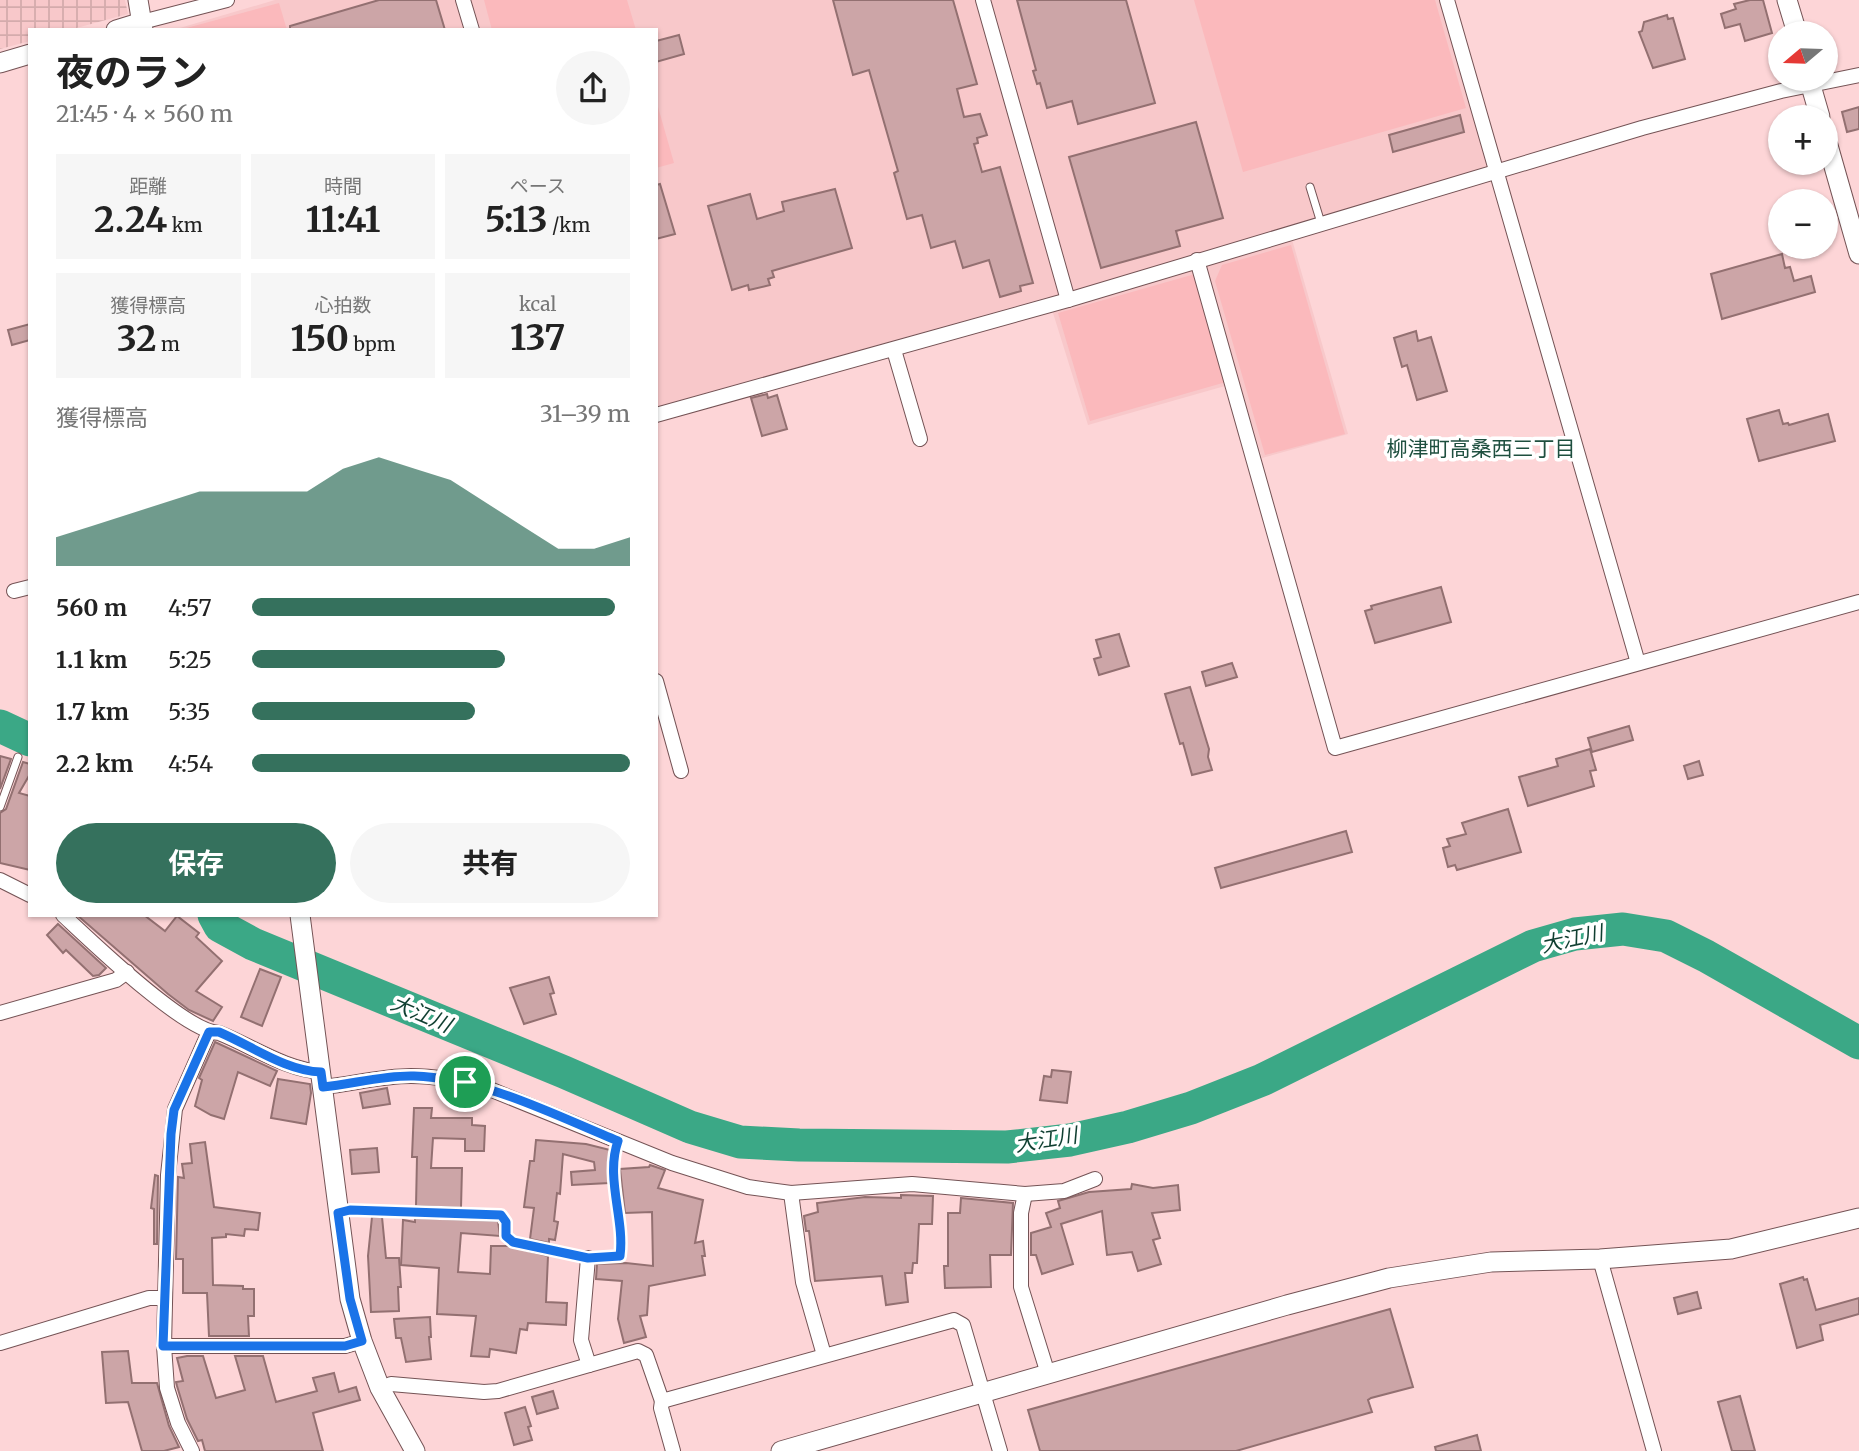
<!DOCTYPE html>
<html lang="ja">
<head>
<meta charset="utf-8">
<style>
	:root { --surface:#fff; --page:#f6f6f6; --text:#222; --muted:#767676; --accent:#35715d }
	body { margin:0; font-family:Merriweather,"Noto Sans JP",serif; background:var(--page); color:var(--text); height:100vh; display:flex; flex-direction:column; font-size:26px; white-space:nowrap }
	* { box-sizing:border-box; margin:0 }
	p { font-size:23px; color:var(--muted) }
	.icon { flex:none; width:38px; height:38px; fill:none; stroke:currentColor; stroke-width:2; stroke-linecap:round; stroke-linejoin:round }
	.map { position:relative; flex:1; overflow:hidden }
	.side { position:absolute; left:28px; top:28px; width:630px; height:889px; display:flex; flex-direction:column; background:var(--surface); border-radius:0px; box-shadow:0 2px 5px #0004 }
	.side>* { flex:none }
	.needle { width:46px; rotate:251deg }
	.fabs { position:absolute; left:1768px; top:21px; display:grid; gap:14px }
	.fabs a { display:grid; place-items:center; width:70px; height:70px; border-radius:50%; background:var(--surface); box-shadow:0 2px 5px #0004; font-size:35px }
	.pin { position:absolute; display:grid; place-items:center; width:60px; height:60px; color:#fff; margin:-30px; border:4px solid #fff; border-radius:50%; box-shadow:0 2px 7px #0007 }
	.round { display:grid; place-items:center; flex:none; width:74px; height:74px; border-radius:37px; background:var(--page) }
	.headline { display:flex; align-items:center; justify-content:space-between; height:119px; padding:0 28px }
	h1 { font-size:38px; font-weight:700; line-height:52px }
	.metrics { display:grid; grid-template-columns:repeat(3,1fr); gap:10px; height:119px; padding:7px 28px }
	.metrics div { display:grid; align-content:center; border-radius:0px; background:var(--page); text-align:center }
	.metrics b { font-size:35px; font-weight:700 }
	.metrics small { font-size:19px; font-weight:400 }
	.metrics p { font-size:19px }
	.chart { height:196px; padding:14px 28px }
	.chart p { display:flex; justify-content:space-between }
	.chart svg { width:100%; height:126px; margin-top:7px; fill:var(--accent); opacity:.7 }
	.cta { display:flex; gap:14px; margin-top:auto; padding:14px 28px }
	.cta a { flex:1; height:80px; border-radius:42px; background:var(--accent); color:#fff; font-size:28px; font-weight:700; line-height:80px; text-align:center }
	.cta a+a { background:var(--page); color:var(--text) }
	ul { padding:0 28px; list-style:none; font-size:23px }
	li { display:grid; grid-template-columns:112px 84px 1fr; align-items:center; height:52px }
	li i { height:18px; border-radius:9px; background:var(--accent) }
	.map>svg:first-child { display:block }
	.built { fill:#f8c8ca }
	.industrial { fill:url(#industrial-grid) }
	.pitch { fill:#fbb9bc }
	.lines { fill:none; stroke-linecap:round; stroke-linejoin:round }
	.river { stroke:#3ba886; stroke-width:33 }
	.building { fill:#cca5a7; stroke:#937071; stroke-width:2 }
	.lane-casing { stroke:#745355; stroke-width:9 }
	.street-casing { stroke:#745355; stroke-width:16 }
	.secondary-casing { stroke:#745355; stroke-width:21 }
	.lane { stroke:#fff; stroke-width:7 }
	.street { stroke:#fff; stroke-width:14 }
	.secondary { stroke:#fff; stroke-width:19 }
	.route-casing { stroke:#fff; stroke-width:14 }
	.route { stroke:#1a73e8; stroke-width:9 }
	.labels { text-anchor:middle; stroke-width:7; stroke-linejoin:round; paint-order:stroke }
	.neighbourhood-label { font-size:21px; fill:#1e4f3f; stroke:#fff }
	.water-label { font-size:21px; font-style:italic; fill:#103f31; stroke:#fff }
</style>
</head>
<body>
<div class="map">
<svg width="1859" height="1451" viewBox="0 0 1859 1451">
	<defs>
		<pattern id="industrial-grid" width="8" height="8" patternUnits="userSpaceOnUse" patternTransform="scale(1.75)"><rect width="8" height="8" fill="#f8c8ca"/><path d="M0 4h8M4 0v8" fill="none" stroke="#d4abac"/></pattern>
	</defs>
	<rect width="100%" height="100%" fill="#fdd5d7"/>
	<path class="built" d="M275,0H1445L1494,162L1484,170L1289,229L1348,434L1262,458L1239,382L1088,425L1048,297L656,407V30H173Z"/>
	<path class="industrial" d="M0,0H125L128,14L69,30H30V41L0,49Z"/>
	<g class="pitch">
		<path d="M484,0H627L636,30H492Z"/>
		<path d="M1194,0H1435L1466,108L1243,172Z"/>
		<path d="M279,3L287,30H179Z"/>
		<path d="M656,100L674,163L656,168Z"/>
		<path d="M1291,245L1345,434L1265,455L1215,281L1222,265Z"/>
		<path d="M1195,274L1226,382L1090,421L1058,313Z"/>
	</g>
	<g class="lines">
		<g class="river">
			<path d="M0,726L30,740"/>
			<path d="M214,915L220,926L253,944L564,1072L690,1127L740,1142L799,1145L1007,1147L1070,1140L1128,1127L1191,1108L1262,1080L1533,946L1575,934L1623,929L1666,936L1706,956L1859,1043"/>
		</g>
	</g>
	<g class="building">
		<path d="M379,0H436L445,30H290V26Z"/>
		<path d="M833,0H953L977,84L957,89L964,117L980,114L987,135L977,138L978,143L974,144L982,172L1000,167L1033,283L1020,286L1021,291L1000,297L989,260L963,268L955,241L931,248L922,215L907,219L894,173L898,171L869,70L853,75Z"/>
		<path d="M1017,0H1126L1155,103L1078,124L1072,101L1047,108L1040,83L1037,84L1033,71L1036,70Z"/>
		<path d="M1750,0H1763L1772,33L1745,41L1740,24L1725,28L1721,14L1736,9L1734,4Z"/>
		<path d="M1667,15L1668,19L1673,18L1685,59L1653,68L1639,32L1642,31L1644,22Z"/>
		<path d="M679,35L684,54L656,62V41Z"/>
		<path d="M1859,107V129L1847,132L1842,112Z"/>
		<path d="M1460,115L1464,132L1393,152L1389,135Z"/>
		<path d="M1196,122L1223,218L1176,231L1180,246L1101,268L1069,157Z"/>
		<path d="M660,184L675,234L656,239V185Z"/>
		<path d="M835,189L852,248L772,271L774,277L768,279L770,285L749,290L748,285L732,290L708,206L750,194L757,219L784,211L782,202Z"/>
		<path d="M1782,254L1785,268L1790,267L1794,281L1811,276L1815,292L1722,319L1711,274Z"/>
		<path d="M30,324V340L12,345L8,330Z"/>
		<path d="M1416,331L1418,341L1431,337L1447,391L1417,400L1407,365L1402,367L1394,338Z"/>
		<path d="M767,394L768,398L777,395L787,429L762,436L751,398Z"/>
		<path d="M1779,410L1783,424L1788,423L1789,425L1828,414L1835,441L1759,461L1747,419Z"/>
		<path d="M1441,587L1451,622L1375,643L1365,611L1372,609L1371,606Z"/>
		<path d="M1119,634L1129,666L1099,675L1094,659L1101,657L1096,640Z"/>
		<path d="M1232,663L1237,677L1206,686L1202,672Z"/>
		<path d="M1190,687L1209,749L1208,757L1212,770L1192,775L1183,743L1180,744L1165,694Z"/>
		<path d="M1629,726L1633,740L1592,752L1588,738Z"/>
		<path d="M1590,749L1596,770L1590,771L1594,786L1528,806L1519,777L1558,766L1556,759Z"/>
		<path d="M0,756L11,759L0,789Z"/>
		<path d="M1699,761L1703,775L1688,779L1684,766Z"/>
		<path d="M23,762L30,764V774L19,793L30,796V870L0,863V813L6,809Z"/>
		<path d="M1508,809L1521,852L1457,870L1455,865L1448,867L1443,848L1450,846L1447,839L1466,834L1462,823Z"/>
		<path d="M1346,831L1352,852L1221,888L1215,868Z"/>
		<path d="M77,915H144L165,931L177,916L199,933L196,937L222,961L196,991L222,1007L213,1021L189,1010L168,994Z"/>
		<path d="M58,924L106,968L99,975L93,976L66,950L63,953L47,935Z"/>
		<path d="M260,969L281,977L262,1026L241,1017Z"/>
		<path d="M549,977L554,993L550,994L556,1014L524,1024L510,988Z"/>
		<path d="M215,1042L277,1071L270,1086L238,1072L224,1119L211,1115L195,1106L202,1080L199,1078Z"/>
		<path d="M1052,1070L1071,1072L1067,1103L1040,1100L1044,1076L1051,1077Z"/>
		<path d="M278,1079L310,1084L311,1093L306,1124L271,1118Z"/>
		<path d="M387,1088L390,1104L363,1108L360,1093Z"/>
		<path d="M414,1108H432L431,1118H472V1125L485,1126L484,1151H465V1139L433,1138L431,1168H462L461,1208L416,1206L417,1157H412Z"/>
		<path d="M536,1140L586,1144L610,1150L609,1183L572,1185L571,1172L595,1170L594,1162L563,1154L560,1194L557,1193L554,1221L558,1222L555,1240L549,1239V1243L530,1239L534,1208L524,1207L530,1161H534Z"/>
		<path d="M205,1142L214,1207L260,1213L258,1230L245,1229L244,1236L226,1234V1237L212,1238L213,1285L243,1286V1289H254V1316H248L249,1336H209L207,1293H183V1259H176L178,1177L184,1178L182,1164L192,1163L190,1144Z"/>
		<path d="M377,1148L379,1172L352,1174L350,1150Z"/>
		<path d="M650,1165L665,1170L658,1188L703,1200L695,1243L703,1241L705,1256H702L705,1275L649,1286L647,1315L640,1316L646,1337L624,1343L618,1319L622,1281L596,1279L597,1264L626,1263L653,1266L652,1212L625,1213L620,1169L649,1167Z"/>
		<path d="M155,1175L158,1176L157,1244H154V1209L151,1208Z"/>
		<path d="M1132,1184L1153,1188L1178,1185L1180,1210L1152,1213L1160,1238L1153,1240L1161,1264L1138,1271L1132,1252L1107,1255L1102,1211L1061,1224L1073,1264L1042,1274L1036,1255H1031V1233L1051,1227L1046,1213L1060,1208L1058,1201L1089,1192L1131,1189Z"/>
		<path d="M901,1195L933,1196L932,1224H919L917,1263H913L912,1273H905L908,1302L886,1305L882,1276L815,1281L809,1231H806L804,1216L818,1212L817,1203L865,1197L901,1198Z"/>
		<path d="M961,1198L1013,1203L1011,1255H990L991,1287L945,1288L944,1266H948V1213H960Z"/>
		<path d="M372,1217H382L386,1258H399L401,1287H398L399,1311L371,1312L368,1256Z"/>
		<path d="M415,1218L498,1221L500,1236L461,1233L458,1272L490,1274L491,1246H509L548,1256L546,1302L567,1303L566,1325L528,1323L527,1330L520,1329L516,1353L490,1349L489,1357L471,1356L476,1316L437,1314L439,1268L401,1265L403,1220L415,1222Z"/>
		<path d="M1803,1277L1804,1280L1807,1279L1816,1310L1859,1298V1314L1820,1325L1823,1340L1797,1348L1780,1284Z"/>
		<path d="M1697,1292L1701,1308L1678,1314L1674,1298Z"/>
		<path d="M1390,1309L1413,1387L1371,1398L1368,1400L1372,1412L1236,1451H1040L1028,1410Z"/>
		<path d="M430,1317L431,1337H429L431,1359L406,1362L401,1338H396L394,1319Z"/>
		<path d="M128,1351L132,1383H157L169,1426L179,1447L164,1451H142L128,1402L106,1403L102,1352Z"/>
		<path d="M187,1356H203L216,1398L245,1390L235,1356H263L276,1402L317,1391L313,1378L334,1373L339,1392L356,1387L360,1400L313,1413L323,1451H205L202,1440L198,1441L187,1419L177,1386L176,1382L183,1381L177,1358Z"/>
		<path d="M553,1391L558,1408L537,1414L532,1397Z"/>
		<path d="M1740,1396L1755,1451H1732L1718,1402Z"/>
		<path d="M525,1407L531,1426L528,1427L532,1440L514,1445L505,1413Z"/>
		<path d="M1477,1435L1481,1451H1436L1435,1447Z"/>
	</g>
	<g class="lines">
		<g class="lane-casing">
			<g id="lane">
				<path d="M1310,187L1321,223"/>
				<path d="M0,807L18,757"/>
				<path d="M339,1213L350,1210L501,1215L506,1222V1236L513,1242C539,1246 597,1264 620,1256C625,1219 606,1178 618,1141"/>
			</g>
		</g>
		<g class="street-casing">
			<g id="street">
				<path d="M463,0L472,30"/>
				<path d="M983,0L1068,300"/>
				<path d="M1447,0L1638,663"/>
				<path d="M142,22L227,0"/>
				<path d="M1197,260L1335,748L1859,602"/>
				<path d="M894,350L920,439"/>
				<path d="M656,415L1068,300L1642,128L1781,91L1859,75"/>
				<path d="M14,591L30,587"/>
				<path d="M656,681L681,771"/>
				<path d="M0,880L30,895"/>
				<path d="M63,915C91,941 185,1032 219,1033C252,1046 286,1070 322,1072"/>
				<path d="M0,1013L116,980L127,972"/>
				<path d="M323,1087C352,1084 382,1076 411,1076C437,1076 462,1081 487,1088L672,1163L748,1187L791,1193L912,1184L1025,1194L1064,1191L1095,1179"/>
				<path d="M791,1193L803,1282L824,1355"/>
				<path d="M1025,1194L1021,1213V1287L1048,1374"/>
				<path d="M588,1258L581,1340L589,1365"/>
				<path d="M1600,1259L1654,1451"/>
				<path d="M0,1343L149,1298H164"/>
				<path d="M164,1346H345L362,1341"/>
				<path d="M380,1388L391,1384L484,1392L498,1391L638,1351L646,1355L662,1401L954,1320L963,1325L1000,1451"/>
				<path d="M662,1401L661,1408L673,1451"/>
				<path d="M192,1451L178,1423L167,1388L164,1346L168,1175L175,1109L209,1032"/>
			</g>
		</g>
		<g class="secondary-casing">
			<g id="secondary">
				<path d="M138,0L143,30"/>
				<path d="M1787,0L1797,33"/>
				<path d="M116,30L142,22"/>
				<path d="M0,63L30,54"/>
				<path d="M1809,79L1820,117"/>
				<path d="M1825,135L1859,254"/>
				<path d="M300,915L350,1299L362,1341L380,1388L415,1451"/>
				<path d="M781,1451L1287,1305L1389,1278L1491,1262L1600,1259L1731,1249L1859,1218"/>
			</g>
		</g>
		<use href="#lane" class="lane"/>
		<use href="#street" class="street"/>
		<use href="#secondary" class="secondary"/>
	</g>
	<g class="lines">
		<g class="route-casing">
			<path id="route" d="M209,1032H219C252,1046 286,1071 321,1072L323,1087C353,1084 384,1075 414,1076C484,1078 554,1115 618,1141C605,1178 625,1219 620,1256L588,1258L513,1242L506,1236V1222L501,1215L350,1210L338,1213L350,1299L362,1341L345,1346H163L171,1134L174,1110Z"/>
		</g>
		<use href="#route" class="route"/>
	</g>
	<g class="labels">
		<g class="neighbourhood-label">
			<text x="1481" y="456">柳津町高桑西三丁目</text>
		</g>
		<g class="water-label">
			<text transform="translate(1572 939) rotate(-12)" y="7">大江川</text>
			<text transform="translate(421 1014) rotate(23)" y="7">大江川</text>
			<text transform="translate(1046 1140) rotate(-9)" y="7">大江川</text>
		</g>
	</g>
</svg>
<div class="fabs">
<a><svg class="needle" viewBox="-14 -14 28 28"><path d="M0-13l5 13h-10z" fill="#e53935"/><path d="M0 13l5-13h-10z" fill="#767676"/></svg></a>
<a>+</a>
<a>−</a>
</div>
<div class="pin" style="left:465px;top:1082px;background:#1e9e55"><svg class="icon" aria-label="arrive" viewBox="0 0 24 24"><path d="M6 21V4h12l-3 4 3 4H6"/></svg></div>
<section class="side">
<div class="headline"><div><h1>夜のラン</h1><p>21:45 · 4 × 560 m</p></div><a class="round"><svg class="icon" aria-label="share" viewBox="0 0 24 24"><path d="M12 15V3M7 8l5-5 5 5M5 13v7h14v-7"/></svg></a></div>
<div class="metrics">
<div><p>距離</p><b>2.24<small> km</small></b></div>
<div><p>時間</p><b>11:41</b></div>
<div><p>ペース</p><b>5:13<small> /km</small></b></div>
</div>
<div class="metrics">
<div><p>獲得標高</p><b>32<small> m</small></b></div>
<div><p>心拍数</p><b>150<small> bpm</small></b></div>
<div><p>kcal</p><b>137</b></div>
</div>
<div class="chart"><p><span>獲得標高</span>31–39 m</p>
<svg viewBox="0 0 160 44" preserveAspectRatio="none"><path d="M0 44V34L10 30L20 26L30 22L40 18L50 18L60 18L70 18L80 10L90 6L100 10L110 14L120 22L130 30L140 38L150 38L160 34V44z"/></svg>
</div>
<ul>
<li><b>560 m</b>4:57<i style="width:96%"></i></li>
<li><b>1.1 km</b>5:25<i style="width:67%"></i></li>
<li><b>1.7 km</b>5:35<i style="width:59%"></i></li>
<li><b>2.2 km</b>4:54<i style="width:100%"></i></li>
</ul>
<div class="cta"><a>保存</a><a>共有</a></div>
</section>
</div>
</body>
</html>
